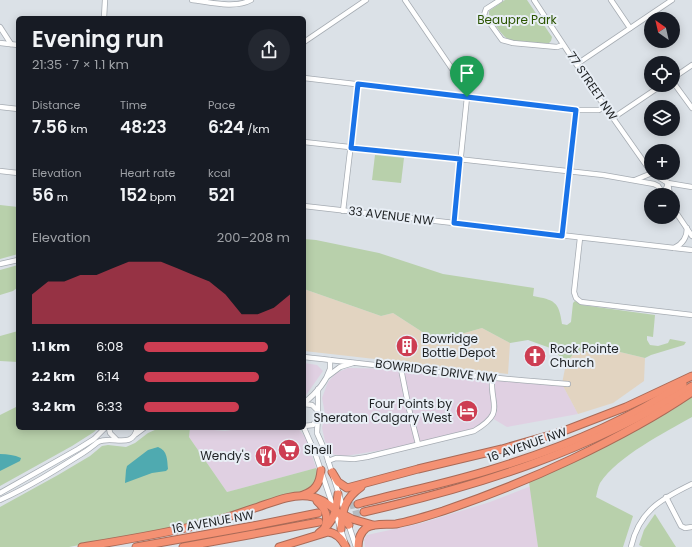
<!DOCTYPE html>
<html lang="en">
<head>
<meta charset="utf-8">
<style>
	:root { --surface:#171b24; --page:#242831; --text:#f1f3f6; --muted:#9ea1a6; --accent:#cd3d52 }
	body { margin:0; font-family:Poppins,sans-serif; background:var(--page); color:var(--text); height:100vh; display:flex; flex-direction:column; font-size:15px; white-space:nowrap }
	* { box-sizing:border-box; margin:0 }
	p { font-size:13px; color:var(--muted) }
	.icon { flex:none; width:22px; height:22px; fill:none; stroke:currentColor; stroke-width:2; stroke-linecap:round; stroke-linejoin:round }
	.map { position:relative; flex:1; overflow:hidden }
	.sheet { position:absolute; left:16px; top:16px; width:290px; height:414px; display:flex; flex-direction:column; background:var(--surface); border-radius:6px; box-shadow:0 2px 10px #0003 }
	.sheet>* { flex:none }
	.needle { width:26px; rotate:326deg }
	.buttons { position:absolute; left:644px; top:12px; display:grid; gap:8px }
	.buttons a { display:grid; place-items:center; width:36px; height:36px; border-radius:50%; background:var(--surface); box-shadow:0 2px 10px #0003; font-size:20px }
	.pin { position:absolute; display:grid; place-items:center; width:34px; height:34px; color:#fff; margin:-41px -17px; border-radius:50% 50% 50% 0; rotate:-45deg; box-shadow:0 0 4px #0007 }
	.pin .icon { rotate:45deg }
	.round { display:grid; place-items:center; flex:none; width:42px; height:42px; border-radius:21px; background:var(--page) }
	.headline { display:flex; align-items:center; justify-content:space-between; height:68px; padding:0 16px }
	h1 { font-size:22px; font-weight:600; line-height:30px }
	.figures { display:grid; grid-template-columns:repeat(3,1fr); gap:6px; height:68px; padding:4px 16px }
	.figures div { display:grid; align-content:center }
	.figures b { font-size:17px; font-weight:600 }
	.figures small { font-size:11px; font-weight:400 }
	.figures p { font-size:11px }
	.chart { height:112px; padding:8px 16px }
	.chart p { display:flex; justify-content:space-between }
	.chart svg { width:100%; height:72px; margin-top:4px; fill:var(--accent); opacity:.7 }
	ul { padding:0 16px; list-style:none; font-size:13px }
	li { display:grid; grid-template-columns:64px 48px 1fr; align-items:center; height:30px }
	li i { height:10px; border-radius:5px; background:var(--accent) }
	.map>svg:first-child { display:block }
	.commercial { fill:#e0d0e2 }
	.industrial { fill:#e2d4c1 }
	.green { fill:#b8d0ab }
	.water { fill:#4faab0 }
	.lines { fill:none; stroke-linecap:round; stroke-linejoin:round }
	.highway-tunnel { stroke:#b5bbc0; stroke-width:7; stroke-dasharray:7 3.5; stroke-linecap:butt }
	.minor-casing { stroke:#a6acb3; stroke-width:6 }
	.highway-casing { stroke:#a96a57; stroke-width:9 }
	.minor { stroke:#fff; stroke-width:4.5 }
	.highway { stroke:#f49173; stroke-width:7 }
	.route-casing { stroke:#fff; stroke-width:8 }
	.route { stroke:#1a73e8; stroke-width:5 }
	.labels { text-anchor:middle; stroke-width:4; stroke-linejoin:round; paint-order:stroke }
	.park-label { font-size:12px; fill:#2b5400; stroke:#e8eef5 }
	.street-label { font-size:12px; fill:#1e2123; stroke:#e8eef5 }
	.poi-label { font-size:12px; fill:#1e2123; stroke:#e8eef5; text-anchor:start }
</style>
</head>
<body>
<div class="map">
<svg width="692" height="547" viewBox="0 0 692 547">
	<rect width="100%" height="100%" fill="#dbe1e7"/>
	<g class="commercial">
		<path d="M304,363L317,365L323,371L304,398Z"/>
		<path d="M348,368L401,369L562,384L578,414L507,427L492,418L474,431L418,444L346,456L331,454L325,441L322,428L325,414L322,398L328,382L336,373Z"/>
		<path d="M190,428L225,431L246,428H298L306,438L316,468L227,492L189,437Z"/>
		<path d="M531,486L538,547H365L364,540L367,535L422,523L490,502Z"/>
	</g>
	<g class="industrial">
		<path d="M304,289L381,316L393,313L427,335L447,338L482,328L510,343L508,374L304,351Z"/>
		<path d="M575,352H620L645,358L644,381L613,403L578,414L562,384L566,363Z"/>
	</g>
	<g class="green">
		<path d="M505,0H527L552,37L551,41L549,43C539,43 510,43 504,36C498,30 494,22 489,15V11Z"/>
		<path d="M375,155L404,158L401,183L372,180Z"/>
		<path d="M0,205L18,207V254L0,259Z"/>
		<path d="M304,239L316,240L379,253L443,274L534,288L533,296C554,300 559,301 562,324L567,325L571,322L573,303L575,301L582,305L655,315L653,337L647,336V340L650,345L658,346L668,343L670,339L686,342L684,345L651,355L645,358L620,352H575L566,363L553,349L528,340L510,343L482,328L447,338L427,335L393,313L381,316L304,289Z"/>
		<path d="M18,265V287L13,291L0,295V270Z"/>
		<path d="M18,331V362L0,361V336Z"/>
		<path d="M692,397V417C664,433 618,456 600,483C598,487 597,493 596,497L633,516L623,547H538L529,482L554,471L672,410Z"/>
		<path d="M18,406V428H98L94,432L72,446L0,486V415Z"/>
		<path d="M167,428H190L189,437L227,492L316,468L317,477L316,483L307,492L278,498L189,524L69,547H0V507L58,475L90,456L102,446L108,445L126,447L135,443L148,433L157,429Z"/>
		<path d="M655,514L676,547H643L639,545L644,530Z"/>
	</g>
	<g class="water">
		<path d="M158,447C168,451 167,460 168,469L166,471L152,473L125,483L126,470L127,466L148,450Z"/>
		<path d="M0,454C8,454 14,455 21,458L20,461L0,471Z"/>
	</g>
	<g class="lines">
		<g class="highway-tunnel">
			<path d="M319,513L358,504"/>
			<path d="M343,517L364,512"/>
		</g>
		<g class="minor-casing">
			<g id="minor">
				<path d="M192,0C209,2 235,9 251,0"/>
				<path d="M405,0L463,85L467,97L454,223"/>
				<path d="M500,0L486,9L484,15L502,40L513,43L557,47L563,45"/>
				<path d="M534,0L594,91L651,172"/>
				<path d="M611,0L630,28"/>
				<path d="M104,18L105,0"/>
				<path d="M0,27L11,44"/>
				<path d="M304,42L366,0"/>
				<path d="M0,43L18,45"/>
				<path d="M577,64L672,0"/>
				<path d="M304,78L576,110H599L605,106"/>
				<path d="M673,78L692,65"/>
				<path d="M673,82L692,108"/>
				<path d="M0,107L18,109"/>
				<path d="M613,118L662,85"/>
				<path d="M304,142L603,175L654,184L658,186L664,195"/>
				<path d="M0,171L18,173"/>
				<path d="M652,173L668,183L692,187"/>
				<path d="M635,180L652,173"/>
				<path d="M668,183L670,195"/>
				<path d="M666,195V189L668,183"/>
				<path d="M304,206L692,250"/>
				<path d="M673,208L692,236"/>
				<path d="M343,211L358,84"/>
				<path d="M562,236L576,110"/>
				<path d="M580,238L574,292L576,298L581,302L692,315"/>
				<path d="M674,248C683,244 687,238 687,228"/>
				<path d="M0,264L18,260"/>
				<path d="M304,357C392,367 480,378 568,384"/>
				<path d="M401,369L409,409L418,444"/>
				<path d="M328,376L340,367L353,363"/>
				<path d="M318,389V416L317,433L325,451L344,510"/>
				<path d="M304,403C314,395 326,382 330,369C330,366 330,363 330,360"/>
				<path d="M304,404L312,405L317,410"/>
				<path d="M304,426L313,425L317,419"/>
				<path d="M109,428L110,433L116,439"/>
				<path d="M304,428L315,453L345,542"/>
				<path d="M136,434L144,428"/>
				<path d="M328,461L336,458L354,459L367,457L474,431C506,412 490,406 492,378"/>
				<path d="M0,493L78,449L94,439L105,428"/>
				<path d="M666,497L681,526L685,528L692,527"/>
				<path d="M0,500C29,487 56,470 83,453C88,450 93,446 98,442C112,435 133,450 137,428"/>
				<path d="M348,523L356,547"/>
				<path d="M631,547C639,511 661,499 692,484"/>
			</g>
		</g>
		<g class="highway-casing">
			<g id="highway">
				<path d="M332,472L338,482L347,488L418,469L502,449L561,432L626,407L692,376"/>
				<path d="M303,495C315,491 320,484 321,470"/>
				<path d="M317,501C325,508 329,517 325,527"/>
				<path d="M358,504C403,492 449,483 493,469C559,449 625,422 683,384"/>
				<path d="M364,512C479,486 592,450 692,386"/>
				<path d="M342,514L352,519L373,525"/>
				<path d="M341,529C342,510 345,498 361,487"/>
				<path d="M319,533C334,522 336,512 338,494"/>
				<path d="M82,547C125,540 169,533 211,522C227,518 242,512 258,507C273,502 291,494 308,496C325,498 339,512 349,525"/>
				<path d="M136,547L253,526L318,513"/>
				<path d="M183,547L319,522"/>
				<path d="M279,547L328,532C337,533 342,539 346,547"/>
				<path d="M358,547C358,540 360,533 366,528C374,523 386,525 396,524C412,521 427,516 443,511C487,496 530,479 572,459C614,439 654,418 692,392"/>
			</g>
		</g>
		<use href="#minor" class="minor"/>
		<use href="#highway" class="highway"/>
	</g>
	<g class="lines">
		<g class="route-casing">
			<path id="route" d="M358,84L576,110L562,236L454,223L460,159L351,148Z"/>
		</g>
		<use href="#route" class="route"/>
	</g>
	<defs>
		<g id="building-disc" transform="scale(1.15)"><circle r="9.5" fill="#cd3d52" stroke="#e8eef5"/><path d="M-4-6H4V6H1V3H-1V6H-4ZM-2.5-4.3h1.7v1.8h-1.7ZM.8-4.3h1.7v1.8H.8ZM-2.5-1h1.7V.8h-1.7ZM.8-1h1.7V.8H.8Z" fill="#fff"/></g>
		<g id="church-disc" transform="scale(1.15)"><circle r="9.5" fill="#cd3d52" stroke="#e8eef5"/><path d="M-1.2-6h2.4v3.5h3.3v2.4h-3.3V6h-2.4V-.1h-3.3v-2.4h3.3Z" fill="#fff"/></g>
		<g id="hotel-disc" transform="scale(1.15)"><circle r="9.5" fill="#cd3d52" stroke="#e8eef5"/><path d="M-6-4.5h1.5V1H6V5H4.5V3h-9V5H-6ZM-4 0a1.8 1.8 0 1 1 3.6 0ZM.5 0V-2.5h3Q6-2.5 6 0Z" fill="#fff"/></g>
		<g id="supermarket-disc" transform="scale(1.15)"><circle r="9.5" fill="#cd3d52" stroke="#e8eef5"/><path d="M-6-5.5h2.5l.6 2H6L4.5 2H-2.5L-4.4-4H-6ZM-1.5 3.2a1.3 1.3 0 1 0 .1 0ZM3 3.2a1.3 1.3 0 1 0 .1 0Z" fill="#fff"/></g>
		<g id="restaurant-disc" transform="scale(1.15)"><circle r="9.5" fill="#cd3d52" stroke="#e8eef5"/><path d="M-5-6h1v4h1v-4h1v4h1v-4h1v5L-1.5 .5V6h-2V.5L-5-1ZM5-6V6H3V1.5H1.5Q1.5-4 5-6Z" fill="#fff"/></g>
	</defs>
	<g fill-rule="evenodd">
		<use href="#building-disc" x="407" y="346"/>
		<use href="#church-disc" x="535" y="356"/>
		<use href="#hotel-disc" x="467" y="411"/>
		<use href="#supermarket-disc" x="289" y="450"/>
		<use href="#restaurant-disc" x="266" y="456"/>
	</g>
	<g class="labels">
		<g class="park-label">
			<text x="517" y="24">Beaupre Park</text>
		</g>
		<g class="street-label">
			<text transform="translate(592 86) rotate(56)" y="4">77 STREET NW</text>
			<text transform="translate(391 216) rotate(7)" y="4">33 AVENUE NW</text>
			<text transform="translate(436 371) rotate(7)" y="4">BOWRIDGE DRIVE NW</text>
			<text transform="translate(527 445) rotate(-19)" y="4">16 AVENUE NW</text>
			<text transform="translate(213 522) rotate(-10)" y="4">16 AVENUE NW</text>
		</g>
		<g class="poi-label">
			<text x="422" y="343">Bowridge<tspan x="422" dy="14">Bottle Depot</tspan></text>
			<text x="550" y="353">Rock Pointe<tspan x="550" dy="14">Church</tspan></text>
			<text x="452" y="408" text-anchor="end">Four Points by<tspan x="452" dy="14">Sheraton Calgary West</tspan></text>
			<text x="304" y="454">Shell</text>
			<text x="250" y="460" text-anchor="end">Wendy's</text>
		</g>
	</g>
</svg>
<div class="buttons">
<a><svg class="needle" viewBox="-14 -14 28 28"><path d="M0-13l5 13h-10z" fill="#e53935"/><path d="M0 13l5-13h-10z" fill="#9ea1a6"/></svg></a>
<a><svg class="icon" aria-label="locate" viewBox="0 0 24 24"><circle cx="12" cy="12" r="6"/><path d="M12 2v4M12 18v4M2 12h4M18 12h4"/></svg></a>
<a><svg class="icon" aria-label="layers" viewBox="0 0 24 24"><path d="M12 4l9 5-9 5-9-5zM3 14l9 5 9-5"/></svg></a>
<a>+</a>
<a>−</a>
</div>
<div class="pin" style="left:467px;top:97px;background:#1e9e55"><svg class="icon" aria-label="arrive" viewBox="0 0 24 24"><path d="M6 21V4h12l-3 4 3 4H6"/></svg></div>
<section class="sheet">
<div class="headline"><div><h1>Evening run</h1><p>21:35 · 7 × 1.1 km</p></div><a class="round"><svg class="icon" aria-label="share" viewBox="0 0 24 24"><path d="M12 15V3M7 8l5-5 5 5M5 13v7h14v-7"/></svg></a></div>
<div class="figures">
<div><p>Distance</p><b>7.56<small> km</small></b></div>
<div><p>Time</p><b>48:23</b></div>
<div><p>Pace</p><b>6:24<small> /km</small></b></div>
</div>
<div class="figures">
<div><p>Elevation</p><b>56<small> m</small></b></div>
<div><p>Heart rate</p><b>152<small> bpm</small></b></div>
<div><p>kcal</p><b>521</b></div>
</div>
<div class="chart"><p><span>Elevation</span>200–208 m</p>
<svg viewBox="0 0 160 44" preserveAspectRatio="none"><path d="M0 44V26L10 18L20 18L30 14L40 14L50 10L60 6L70 6L80 6L90 10L100 14L110 18L120 26L130 38L140 38L150 34L160 26V44z"/></svg>
</div>
<ul>
<li><b>1.1 km</b>6:08<i style="width:85%"></i></li>
<li><b>2.2 km</b>6:14<i style="width:79%"></i></li>
<li><b>3.2 km</b>6:33<i style="width:65%"></i></li>
</ul>
</section>
</div>
</body>
</html>
